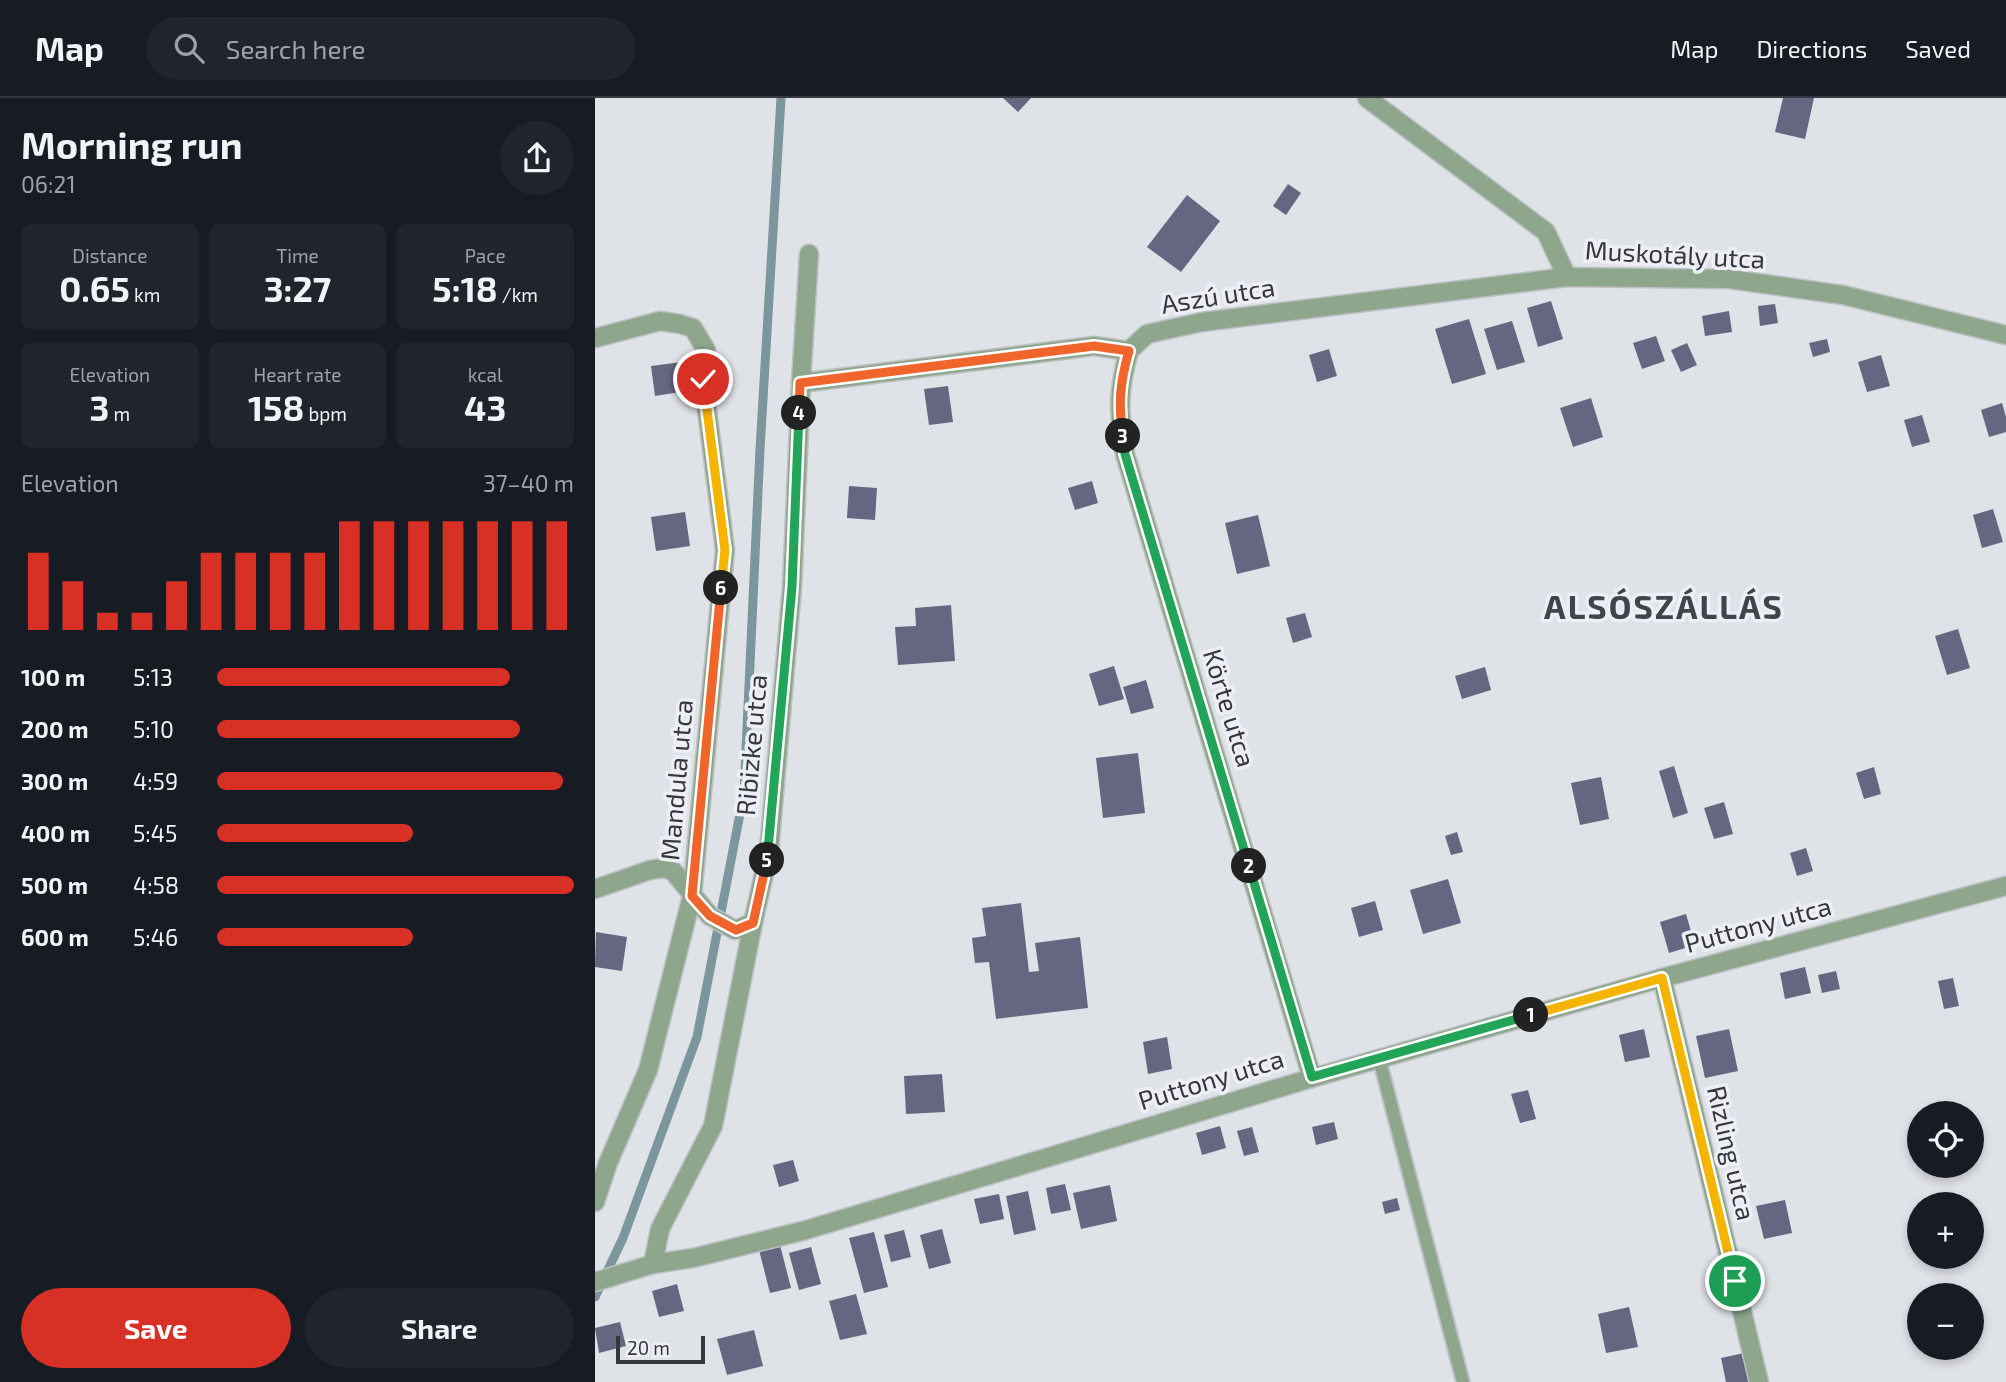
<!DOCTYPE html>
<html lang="en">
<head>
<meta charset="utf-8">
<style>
	:root { --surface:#171b24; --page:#20242c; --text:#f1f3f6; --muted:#9ea1a6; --line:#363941; --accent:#d93025 }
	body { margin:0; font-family:"Exo 2",sans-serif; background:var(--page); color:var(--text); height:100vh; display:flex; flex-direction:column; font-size:26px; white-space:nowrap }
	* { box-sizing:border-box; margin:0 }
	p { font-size:23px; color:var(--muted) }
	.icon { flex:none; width:38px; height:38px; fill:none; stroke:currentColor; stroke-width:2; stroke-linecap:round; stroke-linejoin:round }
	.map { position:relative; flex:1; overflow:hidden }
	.details { display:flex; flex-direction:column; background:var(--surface); width:595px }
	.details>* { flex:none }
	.tools { position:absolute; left:1312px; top:1003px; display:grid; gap:14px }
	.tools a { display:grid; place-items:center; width:77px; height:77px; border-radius:50%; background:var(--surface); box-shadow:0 4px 10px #0003; font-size:35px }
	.scale { position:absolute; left:21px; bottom:18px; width:89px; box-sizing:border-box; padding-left:7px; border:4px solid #37383a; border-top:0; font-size:19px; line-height:24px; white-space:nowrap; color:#37383a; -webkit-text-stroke:5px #eceff5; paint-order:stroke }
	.pin { position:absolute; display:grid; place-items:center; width:60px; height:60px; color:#fff; margin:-30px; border:4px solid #fff; border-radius:50%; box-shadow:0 2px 7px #0007 }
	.km { position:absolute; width:35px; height:35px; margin:-18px; border-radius:50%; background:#222; color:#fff; font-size:19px; line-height:35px; text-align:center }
	.round { display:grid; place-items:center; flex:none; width:74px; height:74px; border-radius:37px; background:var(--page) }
	.summary { display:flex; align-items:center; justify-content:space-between; height:119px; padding:0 21px }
	h1 { font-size:38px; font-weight:700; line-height:52px }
	.stats { display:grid; grid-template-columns:repeat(3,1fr); gap:10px; height:119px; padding:7px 21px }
	.stats div { display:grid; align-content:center; border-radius:10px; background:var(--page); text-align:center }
	.stats b { font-size:35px; font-weight:700 }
	.stats small { font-size:19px; font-weight:400 }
	.stats p { font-size:19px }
	.chart { height:196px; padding:14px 21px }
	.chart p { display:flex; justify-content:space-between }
	.chart svg { width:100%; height:126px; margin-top:7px; stroke:var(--accent); stroke-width:6 }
	.cta { display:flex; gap:14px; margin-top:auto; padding:14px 21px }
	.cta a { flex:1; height:80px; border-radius:42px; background:var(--accent); color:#fff; font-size:28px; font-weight:700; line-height:80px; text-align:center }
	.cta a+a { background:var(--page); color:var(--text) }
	ul { padding:0 21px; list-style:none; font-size:23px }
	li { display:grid; grid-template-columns:112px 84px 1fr; align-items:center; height:52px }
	li i { height:18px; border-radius:9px; background:var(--accent) }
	header { display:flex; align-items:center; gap:42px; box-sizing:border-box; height:98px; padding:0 35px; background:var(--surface); border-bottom:2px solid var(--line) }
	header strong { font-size:33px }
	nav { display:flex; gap:38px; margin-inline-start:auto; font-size:24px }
	.search { width:490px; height:63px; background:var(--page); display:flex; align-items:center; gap:18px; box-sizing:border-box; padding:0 24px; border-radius:38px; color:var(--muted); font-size:26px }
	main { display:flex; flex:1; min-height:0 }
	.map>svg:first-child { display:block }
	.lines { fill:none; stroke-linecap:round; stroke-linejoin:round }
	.stream { stroke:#7b969c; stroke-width:9 }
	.building { fill:#656681 }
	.service-casing { stroke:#bdc0c4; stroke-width:16 }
	.minor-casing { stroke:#bdc0c4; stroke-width:21 }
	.service { stroke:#8da68c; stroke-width:12 }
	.minor { stroke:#8da68c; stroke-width:18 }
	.split-1-casing { stroke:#fff; stroke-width:14 }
	.split-2-casing { stroke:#fff; stroke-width:14 }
	.split-3-casing { stroke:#fff; stroke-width:14 }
	.split-4-casing { stroke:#fff; stroke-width:14 }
	.split-5-casing { stroke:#fff; stroke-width:14 }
	.split-6-casing { stroke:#fff; stroke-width:14 }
	.split-7-casing { stroke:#fff; stroke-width:14 }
	.split-1 { stroke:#f5b400; stroke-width:9 }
	.split-2 { stroke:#22a559; stroke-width:9 }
	.split-3 { stroke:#22a559; stroke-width:9 }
	.split-4 { stroke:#f0652b; stroke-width:9 }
	.split-5 { stroke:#22a559; stroke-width:9 }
	.split-6 { stroke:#f0652b; stroke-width:9 }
	.split-7 { stroke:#f5b400; stroke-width:9 }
	.labels { text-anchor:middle; stroke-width:7; stroke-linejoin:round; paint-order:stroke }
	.street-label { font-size:26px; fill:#37383a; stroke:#eceff5 }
	.district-label { font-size:33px; font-weight:bold; letter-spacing:2px; fill:#414448; stroke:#eceff5 }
</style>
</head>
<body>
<header>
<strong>Map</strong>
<div class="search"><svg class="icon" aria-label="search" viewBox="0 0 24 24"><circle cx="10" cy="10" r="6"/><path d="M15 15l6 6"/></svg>Search here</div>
<nav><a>Map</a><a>Directions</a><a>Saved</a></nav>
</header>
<main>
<section class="details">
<div class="summary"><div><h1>Morning run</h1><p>06:21</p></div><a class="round"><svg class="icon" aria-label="share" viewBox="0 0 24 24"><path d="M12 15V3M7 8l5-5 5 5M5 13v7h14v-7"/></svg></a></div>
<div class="stats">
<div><p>Distance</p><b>0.65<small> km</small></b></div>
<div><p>Time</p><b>3:27</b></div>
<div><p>Pace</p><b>5:18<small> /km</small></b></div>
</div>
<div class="stats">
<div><p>Elevation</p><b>3<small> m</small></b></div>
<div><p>Heart rate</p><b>158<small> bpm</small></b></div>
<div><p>kcal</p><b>43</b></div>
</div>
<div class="chart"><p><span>Elevation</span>37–40 m</p>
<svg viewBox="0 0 160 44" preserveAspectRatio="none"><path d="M5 44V17M15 44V27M25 44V38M35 44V38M45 44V27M55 44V17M65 44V17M75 44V17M85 44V17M95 44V6M105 44V6M115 44V6M125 44V6M135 44V6M145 44V6M155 44V6"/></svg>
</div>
<ul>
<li><b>100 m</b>5:13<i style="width:82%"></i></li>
<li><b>200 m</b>5:10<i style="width:85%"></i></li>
<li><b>300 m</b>4:59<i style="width:97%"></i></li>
<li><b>400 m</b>5:45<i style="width:55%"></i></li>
<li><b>500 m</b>4:58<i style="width:100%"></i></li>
<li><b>600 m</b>5:46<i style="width:55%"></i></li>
</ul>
<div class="cta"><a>Save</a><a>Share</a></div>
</section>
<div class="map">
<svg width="1411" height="1284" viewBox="0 0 1411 1284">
	<rect width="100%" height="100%" fill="#dfe2e7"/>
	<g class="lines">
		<path class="stream" d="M0,1199L28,1140L102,939L149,695L165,351L186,0"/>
	</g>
	<g class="building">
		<path d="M408,0H436L423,14Z"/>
		<path d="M1188,0H1219L1210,41L1180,34Z"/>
		<path d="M693,86L706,95L691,117L678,108Z"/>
		<path d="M592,97L625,123L586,174L552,149Z"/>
		<path d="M956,203L968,241L943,249L932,210Z"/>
		<path d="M1180,206L1183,225L1165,228L1163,208Z"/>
		<path d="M1134,213L1137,234L1110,238L1107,218Z"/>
		<path d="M874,221L891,276L857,286L840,231Z"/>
		<path d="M917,223L930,264L902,272L889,231Z"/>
		<path d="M1061,238L1070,263L1047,271L1038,245Z"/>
		<path d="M1232,241L1235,254L1218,259L1214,245Z"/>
		<path d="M1092,245L1102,267L1086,274L1076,252Z"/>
		<path d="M734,251L742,278L722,284L714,257Z"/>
		<path d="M1286,257L1295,288L1272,294L1263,264Z"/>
		<path d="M87,264L91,293L60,298L56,268Z"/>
		<path d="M353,288L358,324L334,327L329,291Z"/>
		<path d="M996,300L1008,339L978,349L965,310Z"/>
		<path d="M1407,305L1411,319V334L1394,339L1386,312Z"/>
		<path d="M1327,317L1335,344L1317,349L1309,322Z"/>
		<path d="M497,383L503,405L480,412L473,390Z"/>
		<path d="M254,388L282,390L280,422L252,420Z"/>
		<path d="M1398,411L1408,444L1387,450L1378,417Z"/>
		<path d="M90,414L95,448L61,453L56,419Z"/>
		<path d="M663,417L675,468L642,476L630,425Z"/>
		<path d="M356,507L360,563L303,567L300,529L321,528L320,510Z"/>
		<path d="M710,515L717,539L698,545L691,520Z"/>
		<path d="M1363,531L1375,570L1352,577L1340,538Z"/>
		<path d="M519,568L529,601L504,608L494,576Z"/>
		<path d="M890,569L896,592L867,601L860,578Z"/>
		<path d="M551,582L559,610L536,616L528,589Z"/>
		<path d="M543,655L550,715L508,720L501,660Z"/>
		<path d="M1079,668L1093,715L1078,720L1064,673Z"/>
		<path d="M1279,669L1286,696L1269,701L1261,675Z"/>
		<path d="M1006,679L1014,721L985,727L976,685Z"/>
		<path d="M1129,704L1138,736L1119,741L1109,710Z"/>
		<path d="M862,734L868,754L856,757L850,738Z"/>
		<path d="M1211,750L1218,773L1202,778L1195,755Z"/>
		<path d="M853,781L866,825L828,836L815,792Z"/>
		<path d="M780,803L788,832L764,839L756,810Z"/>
		<path d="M426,805L434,874L444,873L440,845L485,839L493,910L401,921L394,864L380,865L377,840L391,838L387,810Z"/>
		<path d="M1091,816L1100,847L1074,855L1065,824Z"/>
		<path d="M1,834L32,839L27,873L0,869Z"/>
		<path d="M1210,869L1216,895L1190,901L1185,875Z"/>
		<path d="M1241,873L1245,891L1227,895L1223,877Z"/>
		<path d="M1358,880L1364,908L1349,911L1343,883Z"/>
		<path d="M1049,931L1055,959L1030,964L1024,937Z"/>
		<path d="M1134,931L1143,973L1110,980L1101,938Z"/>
		<path d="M572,939L577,971L553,976L548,944Z"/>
		<path d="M347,976L350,1014L311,1016L309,978Z"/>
		<path d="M933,992L941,1021L925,1025L916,996Z"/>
		<path d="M739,1024L743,1041L721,1047L717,1029Z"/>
		<path d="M625,1028L631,1050L607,1057L601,1035Z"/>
		<path d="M657,1029L664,1054L649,1058L642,1033Z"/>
		<path d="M198,1062L204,1083L184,1089L178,1067Z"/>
		<path d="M470,1086L476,1112L456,1116L451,1090Z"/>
		<path d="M515,1087L522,1123L486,1131L478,1095Z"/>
		<path d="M433,1093L441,1132L419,1137L411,1098Z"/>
		<path d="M404,1096L409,1121L385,1126L379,1101Z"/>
		<path d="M802,1100L805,1112L790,1116L787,1104Z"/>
		<path d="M1190,1102L1197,1135L1169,1141L1161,1108Z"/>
		<path d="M347,1131L356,1165L334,1171L325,1137Z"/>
		<path d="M309,1132L316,1159L296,1164L289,1137Z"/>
		<path d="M279,1134L293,1189L269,1195L254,1140Z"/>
		<path d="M185,1147L196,1190L175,1195L164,1152Z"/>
		<path d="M216,1149L226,1186L204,1192L194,1155Z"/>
		<path d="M82,1186L89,1213L64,1219L57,1193Z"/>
		<path d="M261,1196L272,1236L245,1242L234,1203Z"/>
		<path d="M1034,1209L1043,1249L1011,1255L1003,1216Z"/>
		<path d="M25,1224L31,1248L4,1255L0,1230Z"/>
		<path d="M159,1232L168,1268L132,1277L122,1241Z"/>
		<path d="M1149,1255L1155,1284H1131L1126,1260Z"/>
	</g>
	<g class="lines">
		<g class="service-casing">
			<path id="service" d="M784,960L868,1284"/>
		</g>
		<g class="minor-casing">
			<g id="minor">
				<path d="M772,0L951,134L972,179"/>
				<path d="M0,240L65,223L85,226L98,230L111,252L108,281L130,452L97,798L53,972L13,1065L0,1104"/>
				<path d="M534,253L552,236L607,224L972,179L1134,181L1248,197L1411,237"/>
				<path d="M534,253C522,295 524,314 530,356L717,980"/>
				<path d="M206,285L499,248L534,253"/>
				<path d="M0,791L55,772L68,770L78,773L115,818L140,832L158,825"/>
				<path d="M1067,880L1164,1284"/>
				<path d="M58,1166L65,1131L118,1028L158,825L174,753L197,489L206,285L214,156"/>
				<path d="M0,1184L58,1166L98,1160L211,1132L717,980L1067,880L1411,788"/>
			</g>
		</g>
		<use href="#service" class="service"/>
		<use href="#minor" class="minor"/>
	</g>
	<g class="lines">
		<g class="split-1-casing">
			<path id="split-1" d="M936,917L1067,880L1140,1183"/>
		</g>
		<g class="split-2-casing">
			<path id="split-2" d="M654,768L717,979L936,917"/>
		</g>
		<g class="split-3-casing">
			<path id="split-3" d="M528,338L530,356L654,768"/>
		</g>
		<g class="split-4-casing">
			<path id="split-4" d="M204,315L205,285L499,248L534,253C525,284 523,306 528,338"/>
		</g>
		<g class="split-5-casing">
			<path id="split-5" d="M172,762L197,489L204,315"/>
		</g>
		<g class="split-6-casing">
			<path id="split-6" d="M126,490L97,798L115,818L141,832L158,825L172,762"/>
		</g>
		<g class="split-7-casing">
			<path id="split-7" d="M108,281L130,452L126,490"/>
		</g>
		<use href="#split-1" class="split-1"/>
		<use href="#split-2" class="split-2"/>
		<use href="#split-3" class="split-3"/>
		<use href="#split-4" class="split-4"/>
		<use href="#split-5" class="split-5"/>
		<use href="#split-6" class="split-6"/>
		<use href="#split-7" class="split-7"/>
	</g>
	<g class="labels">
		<g class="street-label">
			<text transform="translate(1080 157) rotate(3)" y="9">Muskotály utca</text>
			<text transform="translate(623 198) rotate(-9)" y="9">Aszú utca</text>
			<text transform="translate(634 610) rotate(73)" y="9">Körte utca</text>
			<text transform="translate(157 647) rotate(-85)" y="9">Ribizke utca</text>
			<text transform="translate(82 682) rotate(-85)" y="9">Mandula utca</text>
			<text transform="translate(1163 827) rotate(-15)" y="9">Puttony utca</text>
			<text transform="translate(616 982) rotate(-17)" y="9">Puttony utca</text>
			<text transform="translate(1136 1055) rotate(77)" y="9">Rizling utca</text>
		</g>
		<g class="district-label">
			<text x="1069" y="521">ALSÓSZÁLLÁS</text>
		</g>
	</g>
</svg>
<div class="tools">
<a><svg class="icon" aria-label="locate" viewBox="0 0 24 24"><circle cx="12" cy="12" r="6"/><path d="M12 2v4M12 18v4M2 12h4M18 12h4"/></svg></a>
<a>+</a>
<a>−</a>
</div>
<div class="scale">20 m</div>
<div class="pin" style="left:1140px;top:1183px;background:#1e9e55"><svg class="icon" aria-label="arrive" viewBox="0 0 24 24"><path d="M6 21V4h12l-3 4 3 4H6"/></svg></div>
<div class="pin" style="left:108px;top:281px;background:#d93025"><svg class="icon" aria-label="check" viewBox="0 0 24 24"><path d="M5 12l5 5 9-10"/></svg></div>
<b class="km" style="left:936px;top:917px">1</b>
<b class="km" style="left:654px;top:768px">2</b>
<b class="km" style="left:528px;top:338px">3</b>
<b class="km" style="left:204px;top:315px">4</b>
<b class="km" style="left:172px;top:762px">5</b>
<b class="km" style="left:126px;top:490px">6</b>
</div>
</main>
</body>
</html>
